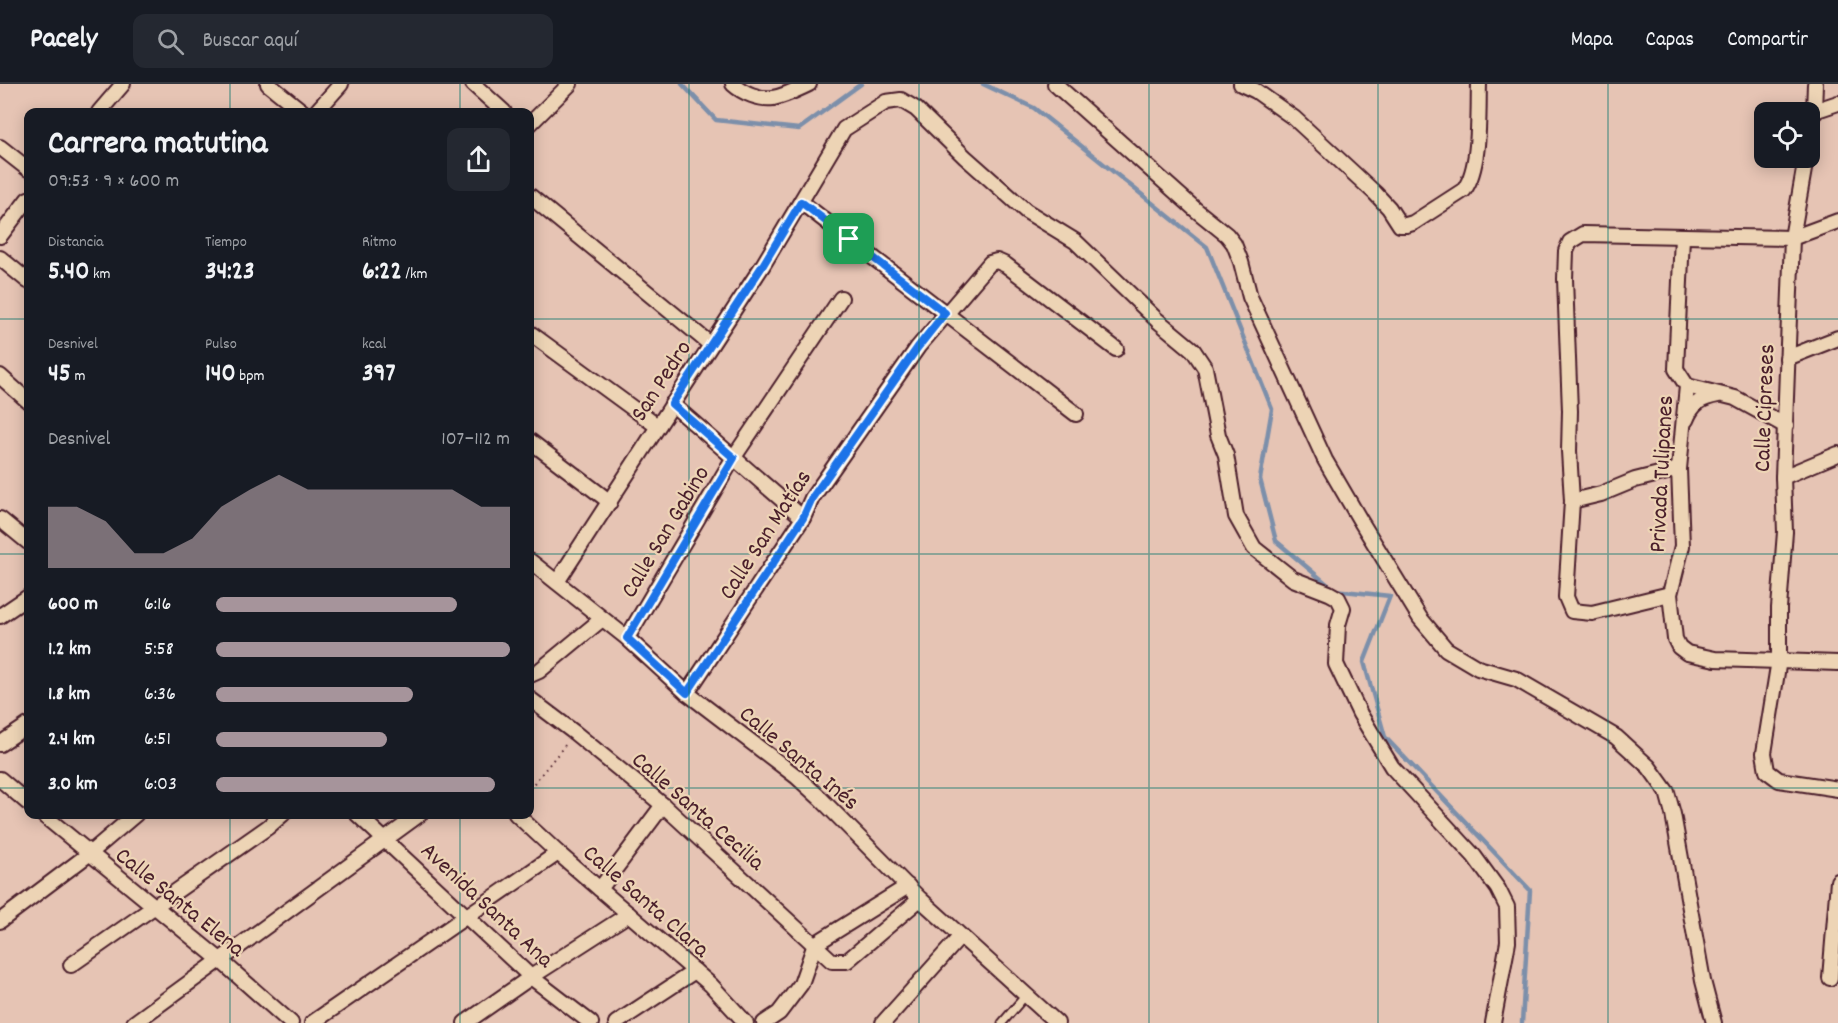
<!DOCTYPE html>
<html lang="es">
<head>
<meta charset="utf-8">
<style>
	:root { --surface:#171b24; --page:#242831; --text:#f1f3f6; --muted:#9ea1a6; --line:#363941; --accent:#a6949b }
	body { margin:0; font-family:Dekko,sans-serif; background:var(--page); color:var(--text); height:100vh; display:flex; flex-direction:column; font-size:22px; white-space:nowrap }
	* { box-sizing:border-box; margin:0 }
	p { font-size:20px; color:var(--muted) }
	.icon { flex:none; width:33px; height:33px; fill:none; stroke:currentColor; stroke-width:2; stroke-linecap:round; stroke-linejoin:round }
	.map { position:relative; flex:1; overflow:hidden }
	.side { position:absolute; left:24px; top:24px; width:510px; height:711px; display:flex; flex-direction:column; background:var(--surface); border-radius:12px; box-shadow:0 3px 15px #0003 }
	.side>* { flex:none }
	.tools { position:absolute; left:1754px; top:18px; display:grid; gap:12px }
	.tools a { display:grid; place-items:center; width:66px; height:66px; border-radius:12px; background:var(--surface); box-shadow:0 3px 15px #0003; font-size:30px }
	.pin { position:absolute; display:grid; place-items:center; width:51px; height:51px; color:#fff; margin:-26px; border-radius:12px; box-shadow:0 3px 9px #0006 }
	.round { display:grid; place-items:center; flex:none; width:63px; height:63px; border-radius:12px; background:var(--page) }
	.headline { display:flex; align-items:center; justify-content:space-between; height:102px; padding:0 24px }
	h1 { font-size:33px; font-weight:800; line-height:45px }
	.figures { display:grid; grid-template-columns:repeat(3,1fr); gap:9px; height:102px; padding:6px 24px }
	.figures div { display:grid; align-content:center }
	.figures b { font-size:26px; font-weight:800 }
	.figures small { font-size:16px; font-weight:400 }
	.figures p { font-size:16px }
	.chart { height:168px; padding:12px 24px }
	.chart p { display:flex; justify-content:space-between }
	.chart svg { width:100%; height:108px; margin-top:6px; fill:var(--accent); opacity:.7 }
	ul { padding:0 24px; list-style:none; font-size:20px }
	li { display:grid; grid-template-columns:96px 72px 1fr; align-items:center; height:45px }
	li i { height:15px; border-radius:8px; background:var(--accent) }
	header { display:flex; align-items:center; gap:36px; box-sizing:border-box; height:84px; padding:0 30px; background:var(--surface); border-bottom:2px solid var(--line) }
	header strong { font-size:28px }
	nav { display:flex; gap:33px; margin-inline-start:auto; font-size:21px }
	.search { width:420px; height:54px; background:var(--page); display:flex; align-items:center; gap:15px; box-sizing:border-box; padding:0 21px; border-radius:12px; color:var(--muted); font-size:22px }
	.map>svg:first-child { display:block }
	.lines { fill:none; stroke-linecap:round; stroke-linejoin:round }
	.stream { stroke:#7c8faa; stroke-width:4.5 }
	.service-casing { stroke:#4a1f2b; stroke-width:11 }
	.minor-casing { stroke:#4a1f2b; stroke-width:18 }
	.path { stroke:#4a1f2b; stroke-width:2; stroke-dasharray:1.5 4.5; stroke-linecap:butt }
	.service { stroke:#edd4b5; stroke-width:7 }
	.minor { stroke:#edd4b5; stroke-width:14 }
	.route-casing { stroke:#fff; stroke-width:12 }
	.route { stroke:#1a73e8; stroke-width:8 }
	.grid { fill:none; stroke:#0f766e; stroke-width:1.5; stroke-opacity:0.55 }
	.labels { text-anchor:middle; stroke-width:4.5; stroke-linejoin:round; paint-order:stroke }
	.street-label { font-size:24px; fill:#4a1f2b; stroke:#edd4b5 }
</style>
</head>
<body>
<header>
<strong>Pacely</strong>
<div class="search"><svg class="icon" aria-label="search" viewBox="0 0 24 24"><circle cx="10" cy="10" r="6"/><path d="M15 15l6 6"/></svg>Buscar aquí</div>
<nav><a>Mapa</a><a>Capas</a><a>Compartir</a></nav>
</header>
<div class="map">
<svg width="1838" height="939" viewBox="0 0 1838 939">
	<rect width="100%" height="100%" fill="#e6c4b4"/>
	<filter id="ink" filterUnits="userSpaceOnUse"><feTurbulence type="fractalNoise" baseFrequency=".0167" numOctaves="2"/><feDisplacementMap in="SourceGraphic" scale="12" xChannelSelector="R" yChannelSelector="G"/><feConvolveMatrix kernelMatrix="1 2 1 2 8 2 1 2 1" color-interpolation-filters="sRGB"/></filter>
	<g filter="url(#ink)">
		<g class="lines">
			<g class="stream">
				<path d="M682,0L716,36L799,45L861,0"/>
				<path d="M983,0L1034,24L1207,163L1272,325L1260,395L1276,457L1334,506L1390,512L1364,578L1385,653L1530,806L1522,939"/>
			</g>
			<g class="service-casing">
				<path id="service" d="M1002,939L1026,911"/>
			</g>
			<g class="minor-casing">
				<g id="minor">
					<path d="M268,0L303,28"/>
					<path d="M473,0L504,28"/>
					<path d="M733,0C743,9 760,16 773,14C785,12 798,5 809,0"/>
					<path d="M1055,0L1196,126L1227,151L1234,160L1241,178L1250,213L1325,376L1360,436L1420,534L1446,565L1478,584L1516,595L1616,653L1649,683L1667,708L1673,730L1703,897L1714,939"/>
					<path d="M1241,0L1256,7L1294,34L1375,109L1389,124L1400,141H1406L1413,139L1464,106C1481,83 1478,30 1479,0"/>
					<path d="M1814,27L1838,19"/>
					<path d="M99,28L123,0"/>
					<path d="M316,28L341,0"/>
					<path d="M530,40L570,0"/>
					<path d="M1809,55L1814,27L1815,0"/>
					<path d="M0,63L28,85"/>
					<path d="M1806,74L1792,154L1783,393L1785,448L1779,524V576L1764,669L1767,687L1779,696L1838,705"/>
					<path d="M530,112L710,260"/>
					<path d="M801,118L1076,330"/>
					<path d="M0,152L28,115"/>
					<path d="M1682,153L1676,285L1687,302L1679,385L1682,462L1670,510L1675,555L1679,563L1687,569L1715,575L1838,579"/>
					<path d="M0,174L28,197"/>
					<path d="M530,249L657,342"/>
					<path d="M1787,274L1838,254"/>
					<path d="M0,292L28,317"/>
					<path d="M1687,302L1735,314L1786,342"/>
					<path d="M672,320L803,434"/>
					<path d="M1686,336C1693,319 1701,314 1718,311"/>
					<path d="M530,357L610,418"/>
					<path d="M1783,393L1838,370"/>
					<path d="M1572,417L1601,410L1635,396L1679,385"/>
					<path d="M0,435L28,458"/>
					<path d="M530,477L627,554L687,609L797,693L820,714L920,815L1057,939"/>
					<path d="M557,498L763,181L844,45L886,18L901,16L916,25L965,73L1026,127L1075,157L1157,236L1193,266L1205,284L1218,351L1226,371L1236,432L1254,464L1293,495L1329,509L1338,514L1343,524L1338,541L1336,580L1360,630L1392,683L1474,772L1498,805L1507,823L1508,858L1493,939"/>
					<path d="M1670,510L1592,529L1572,527L1566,513L1572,417L1569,367L1570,327L1565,195L1566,167L1570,158L1583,150L1792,154L1838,137"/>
					<path d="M0,532L28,513"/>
					<path d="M627,554L734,373L841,214"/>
					<path d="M530,591L539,587L602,535"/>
					<path d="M687,609L803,434L812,414L918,263L990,179L997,177L1006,181L1116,265"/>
					<path d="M530,615L575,649L663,721L832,877H847L920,815"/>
					<path d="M0,660L28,641"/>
					<path d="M0,695L28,719"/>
					<path d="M42,730L220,876L291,939"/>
					<path d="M357,730L531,893L591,939"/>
					<path d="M516,730L558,769L711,901L746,939"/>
					<path d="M600,805L663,721"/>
					<path d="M0,837L89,770L136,730"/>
					<path d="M71,881L268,743L283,730"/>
					<path d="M1830,894L1838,797"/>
					<path d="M134,939L420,730"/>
					<path d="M312,939L558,769"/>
					<path d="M465,939L531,893L629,830"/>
					<path d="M616,939L695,887"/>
					<path d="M764,939L779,929L801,900L815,860L908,802"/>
					<path d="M883,939L960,853"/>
				</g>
			</g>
			<path class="path" d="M530,704L566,660"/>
			<use href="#service" class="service"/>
			<use href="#minor" class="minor"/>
		</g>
	</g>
	<g class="lines" filter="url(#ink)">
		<g class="route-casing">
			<path id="route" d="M801,118L945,229L918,263L812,414L803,434L687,609L627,554L734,374L672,320L763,181Z"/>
		</g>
		<use href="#route" class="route"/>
	</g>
	<path class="grid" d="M230,0V28M460,0V28M689,0V939M919,0V939M1149,0V939M1378,0V939M1608,0V939M0,235H28M530,235H1838M0,470H28M530,470H1838M0,704H28M530,704H1838M230,730V939M460,730V939"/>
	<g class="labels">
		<g class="street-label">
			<text transform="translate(660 296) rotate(-57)" y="8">San Pedro</text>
			<text transform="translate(1763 324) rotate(-88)" y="8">Calle Cipreses</text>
			<text transform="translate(1660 390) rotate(-87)" y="8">Privada Tulipanes</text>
			<text transform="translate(664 447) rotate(-59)" y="8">Calle San Gabino</text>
			<text transform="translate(764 450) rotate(-57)" y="8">Calle San Matías</text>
			<text transform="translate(800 673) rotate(40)" y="8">Calle Santa Inés</text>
			<text transform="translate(699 726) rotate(41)" y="8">Calle Santa Cecilia</text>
			<text transform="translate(647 816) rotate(41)" y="8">Calle Santa Clara</text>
			<text transform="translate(181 817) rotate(39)" y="8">Calle Santa Elena</text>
			<text transform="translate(488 820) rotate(43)" y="8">Avenida Santa Ana</text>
		</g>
	</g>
</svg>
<div class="tools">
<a><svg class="icon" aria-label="locate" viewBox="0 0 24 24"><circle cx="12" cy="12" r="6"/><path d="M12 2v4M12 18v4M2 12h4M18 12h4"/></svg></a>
</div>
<div class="pin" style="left:849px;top:155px;background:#1e9e55"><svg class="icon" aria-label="arrive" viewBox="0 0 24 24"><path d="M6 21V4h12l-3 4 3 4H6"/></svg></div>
<section class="side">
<div class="headline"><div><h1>Carrera matutina</h1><p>09:53 · 9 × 600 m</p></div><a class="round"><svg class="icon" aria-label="share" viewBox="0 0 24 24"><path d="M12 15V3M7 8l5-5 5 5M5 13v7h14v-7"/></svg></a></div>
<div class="figures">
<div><p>Distancia</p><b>5.40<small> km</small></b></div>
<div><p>Tiempo</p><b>34:23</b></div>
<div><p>Ritmo</p><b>6:22<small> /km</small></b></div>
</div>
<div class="figures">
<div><p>Desnivel</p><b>45<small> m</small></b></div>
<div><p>Pulso</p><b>140<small> bpm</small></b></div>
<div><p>kcal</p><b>397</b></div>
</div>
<div class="chart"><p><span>Desnivel</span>107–112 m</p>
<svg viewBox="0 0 160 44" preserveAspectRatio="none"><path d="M0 44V19L10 19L20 25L30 38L40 38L50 32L60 19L70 12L80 6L90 12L100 12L110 12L120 12L130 12L140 12L150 19L160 19V44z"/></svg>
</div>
<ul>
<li><b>600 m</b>6:16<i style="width:82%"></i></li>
<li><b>1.2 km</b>5:58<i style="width:100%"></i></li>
<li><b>1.8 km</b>6:36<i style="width:67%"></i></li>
<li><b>2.4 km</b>6:51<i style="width:58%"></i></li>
<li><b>3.0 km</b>6:03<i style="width:95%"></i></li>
</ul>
</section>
</div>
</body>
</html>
